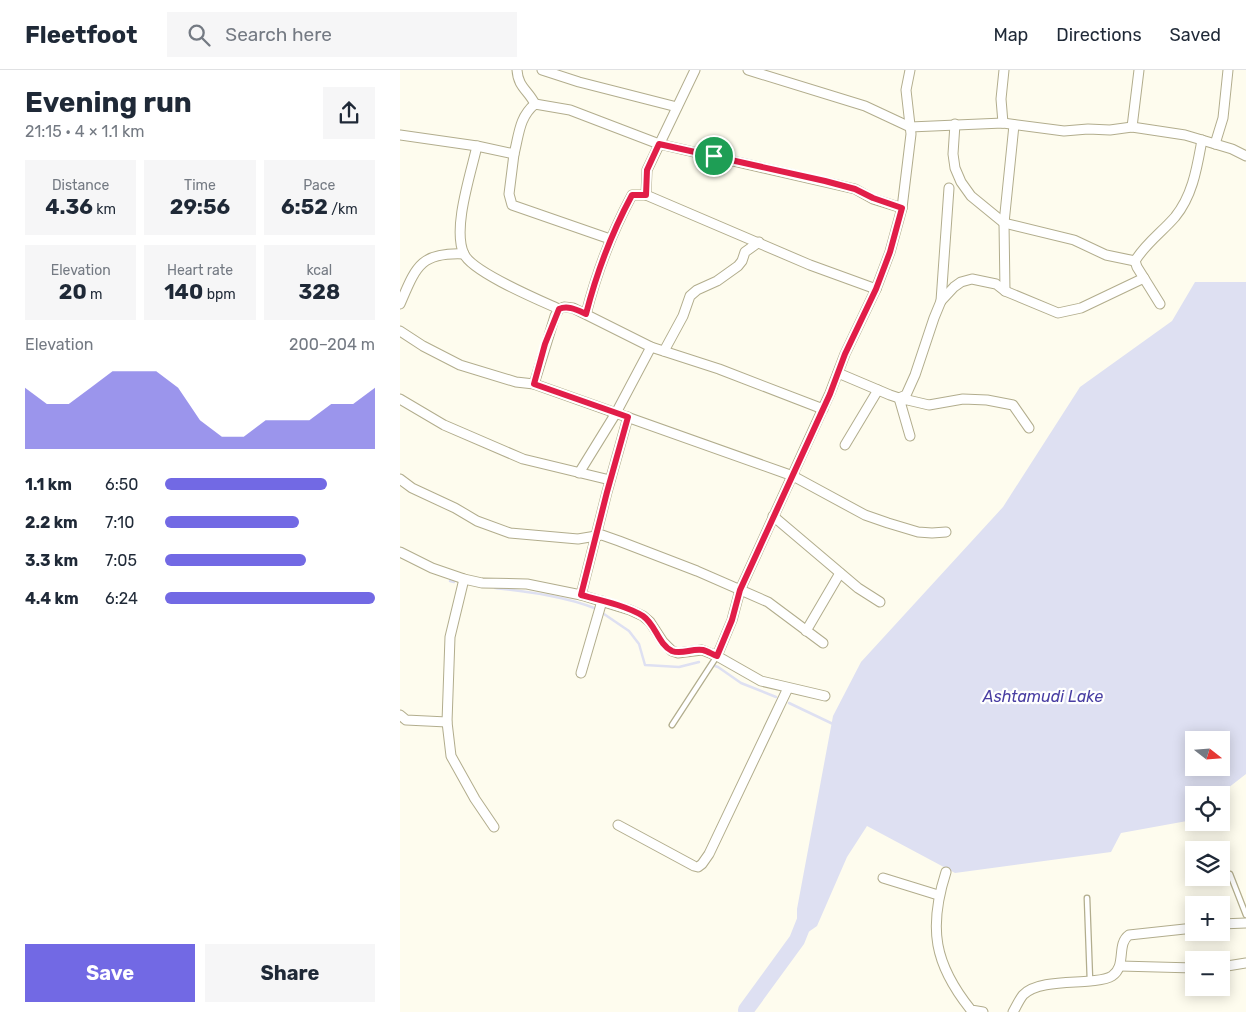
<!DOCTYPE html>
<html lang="en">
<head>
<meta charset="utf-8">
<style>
	:root { --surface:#fff; --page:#f6f6f7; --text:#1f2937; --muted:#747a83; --line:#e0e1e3; --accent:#7269e4 }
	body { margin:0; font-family:Rubik,sans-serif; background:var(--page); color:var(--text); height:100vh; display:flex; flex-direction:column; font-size:19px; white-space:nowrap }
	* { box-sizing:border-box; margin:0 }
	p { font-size:16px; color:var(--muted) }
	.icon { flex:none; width:28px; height:28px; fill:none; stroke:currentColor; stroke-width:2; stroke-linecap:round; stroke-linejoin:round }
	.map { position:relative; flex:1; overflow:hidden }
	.panel { display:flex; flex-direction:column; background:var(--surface); width:400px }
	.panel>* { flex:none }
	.needle { width:32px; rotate:107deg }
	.tools { position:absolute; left:785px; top:661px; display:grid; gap:10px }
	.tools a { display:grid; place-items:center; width:45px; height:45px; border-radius:0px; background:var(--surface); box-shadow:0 2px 12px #0003; font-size:25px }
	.pin { position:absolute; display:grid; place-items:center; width:42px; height:42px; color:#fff; margin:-21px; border:2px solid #fff; border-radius:50%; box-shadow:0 1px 5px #0007 }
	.round { display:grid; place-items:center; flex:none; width:52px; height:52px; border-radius:0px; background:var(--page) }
	.head { display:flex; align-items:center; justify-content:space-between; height:85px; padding:0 25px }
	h1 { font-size:28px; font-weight:700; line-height:38px }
	.figures { display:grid; grid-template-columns:repeat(3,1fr); gap:8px; height:85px; padding:5px 25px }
	.figures div { display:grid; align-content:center; border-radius:0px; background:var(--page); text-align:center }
	.figures b { font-size:21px; font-weight:700 }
	.figures small { font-size:14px; font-weight:400 }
	.figures p { font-size:14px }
	.chart { height:140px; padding:10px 25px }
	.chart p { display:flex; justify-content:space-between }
	.chart svg { width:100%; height:90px; margin-top:5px; fill:var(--accent); opacity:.7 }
	.action { display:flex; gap:10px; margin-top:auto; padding:10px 25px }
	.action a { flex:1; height:58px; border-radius:0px; background:var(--accent); color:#fff; font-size:20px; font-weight:700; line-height:58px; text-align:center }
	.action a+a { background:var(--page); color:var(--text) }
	ul { padding:0 25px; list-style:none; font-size:16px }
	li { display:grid; grid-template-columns:80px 60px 1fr; align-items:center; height:38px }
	li i { height:12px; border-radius:6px; background:var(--accent) }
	header { display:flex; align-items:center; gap:30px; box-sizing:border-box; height:70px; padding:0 25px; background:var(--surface); border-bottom:1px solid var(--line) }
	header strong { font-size:24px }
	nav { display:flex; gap:28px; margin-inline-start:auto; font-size:18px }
	.search { width:350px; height:45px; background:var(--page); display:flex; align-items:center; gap:12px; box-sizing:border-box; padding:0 18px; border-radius:0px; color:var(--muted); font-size:19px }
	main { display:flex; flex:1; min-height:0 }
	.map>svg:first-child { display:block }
	.water { fill:#dee0f2; fill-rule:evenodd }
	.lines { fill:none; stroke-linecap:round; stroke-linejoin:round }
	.stream { stroke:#dee0f2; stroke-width:2.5 }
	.river { stroke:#dee0f2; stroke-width:16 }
	.service-casing { stroke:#b2ad8d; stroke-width:7 }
	.minor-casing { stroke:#b2ad8d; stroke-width:11 }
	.service { stroke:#fff; stroke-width:4.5 }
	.minor { stroke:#fff; stroke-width:9 }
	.route-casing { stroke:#fff; stroke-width:10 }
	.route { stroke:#e11d48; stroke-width:6 }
	.labels { text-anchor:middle; stroke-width:4.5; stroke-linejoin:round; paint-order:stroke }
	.water-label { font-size:16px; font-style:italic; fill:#493ea3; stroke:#fff }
</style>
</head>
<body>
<header>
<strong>Fleetfoot</strong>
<div class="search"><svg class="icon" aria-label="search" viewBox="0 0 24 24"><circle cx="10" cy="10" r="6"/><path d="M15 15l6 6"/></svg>Search here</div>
<nav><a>Map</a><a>Directions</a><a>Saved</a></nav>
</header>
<main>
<section class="panel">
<div class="head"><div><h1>Evening run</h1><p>21:15 · 4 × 1.1 km</p></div><a class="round"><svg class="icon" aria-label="share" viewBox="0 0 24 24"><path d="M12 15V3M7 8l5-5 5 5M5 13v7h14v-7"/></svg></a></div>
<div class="figures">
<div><p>Distance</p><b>4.36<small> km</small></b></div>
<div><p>Time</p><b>29:56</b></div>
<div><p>Pace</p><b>6:52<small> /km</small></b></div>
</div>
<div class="figures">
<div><p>Elevation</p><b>20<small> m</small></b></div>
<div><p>Heart rate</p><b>140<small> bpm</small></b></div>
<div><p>kcal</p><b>328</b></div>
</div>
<div class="chart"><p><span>Elevation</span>200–204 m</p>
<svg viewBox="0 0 160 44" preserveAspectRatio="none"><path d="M0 44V14L10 22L20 22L30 14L40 6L50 6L60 6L70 14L80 30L90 38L100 38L110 30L120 30L130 30L140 22L150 22L160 14V44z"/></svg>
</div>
<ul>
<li><b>1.1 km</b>6:50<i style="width:77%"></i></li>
<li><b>2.2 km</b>7:10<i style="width:64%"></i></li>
<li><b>3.3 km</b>7:05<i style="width:67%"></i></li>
<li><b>4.4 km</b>6:24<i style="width:100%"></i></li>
</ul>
<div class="action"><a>Save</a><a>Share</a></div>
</section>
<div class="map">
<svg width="846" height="942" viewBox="0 0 846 942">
	<rect width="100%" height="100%" fill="#fefcee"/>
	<path class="water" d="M795,212H846V704L819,725H794V746L787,751L721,763L711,782L555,803L467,756L447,787L417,856L397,870V839L433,646L461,592L603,437L680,317L772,251ZM794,670H821V698H794Z"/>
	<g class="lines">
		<g class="stream">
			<path d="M50,511L54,512"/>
			<path d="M95,518C129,522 164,526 197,539"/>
			<path d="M201,542L229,561L239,574L245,595L279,597L299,592"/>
			<path d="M312,595L318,597L341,613L376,627"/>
			<path d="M389,633L433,654"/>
			<path d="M341,942L346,940"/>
		</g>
		<path class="river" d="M346,940L397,870L405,850"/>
		<g class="service-casing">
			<g id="service">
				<path d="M272,655L317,586"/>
				<path d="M830,804L846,845"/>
				<path d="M687,828L690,911"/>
			</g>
		</g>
		<g class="minor-casing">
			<g id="minor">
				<path d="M117,0C118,17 128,20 135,34"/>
				<path d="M142,0L179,12L277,37"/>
				<path d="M348,0L465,36L510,57L603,53L664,61L688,59L710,60L732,57L785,65L832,79L846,86"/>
				<path d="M603,53L601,29L604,0"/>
				<path d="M555,54L553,84L555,98L561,112L571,126L604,153L674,170L706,185L735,191"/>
				<path d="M732,57L739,0"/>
				<path d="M0,65L77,76L114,84C119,65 119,47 135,34L170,40L259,74L455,119L473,129L502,138"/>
				<path d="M815,74L823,48L828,0"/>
				<path d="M77,76C71,103 52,159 64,184C72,202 139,230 159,239"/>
				<path d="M114,84L109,124L112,135L210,169"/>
				<path d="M246,125L410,195L476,219"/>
				<path d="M605,221L604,153L614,55"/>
				<path d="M541,231L549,118"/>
				<path d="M0,234C16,197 20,182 64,184"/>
				<path d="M760,234L737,197L735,191C745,174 762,162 775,147C793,125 797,97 802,70"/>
				<path d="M186,244C197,201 211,164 232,125H246L247,100L295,0"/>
				<path d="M0,261L23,276L60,295L116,312L134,314L393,406L465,445L488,453L518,462L532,463L546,462"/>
				<path d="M264,281L283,246L290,226L297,220L317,211L338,196L342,191L345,182L359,172"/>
				<path d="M438,303L490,325L499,328L506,325L515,305L534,248L541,231L554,217L561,212L572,209L596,214L605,221L658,243L681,238L744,208"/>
				<path d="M134,314L155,246L159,239L164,237L173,238L251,277L319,299L423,339"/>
				<path d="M0,329L44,355L123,389L210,410"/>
				<path d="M510,366L499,328L529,335L563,329L587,330L613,335L629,358"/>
				<path d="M445,375L478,320"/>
				<path d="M179,403L216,343L251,277"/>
				<path d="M0,409L12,418L55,438L77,451L110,463L178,469L202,465L219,471L297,501L368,532L423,573"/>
				<path d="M373,446L458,518L480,532"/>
				<path d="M0,482L32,498L64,509L82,513L127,514L181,525L230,540L243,546L250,552L263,572L272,581L278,583L302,580L317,586L361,611L425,626"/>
				<path d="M64,509L50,567L47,652L51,686L75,729L94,757"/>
				<path d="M181,525L207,422L228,347"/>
				<path d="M406,561L440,503"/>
				<path d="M317,586L332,550L340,520L430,323L445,284L476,219L490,182L502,138L511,64L506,20L510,0"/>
				<path d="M181,603L202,531"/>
				<path d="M0,645L6,650L47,652"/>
				<path d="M218,755L294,796L298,797L302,794L309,784L388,618"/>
				<path d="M546,802C528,858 534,894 571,940L583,942"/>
				<path d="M483,808L538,825"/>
				<path d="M821,854L846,853"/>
				<path d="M720,896L794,898"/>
				<path d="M821,897L846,893"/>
				<path d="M613,942C616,937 619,930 623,925C636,911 671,913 690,911C697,910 706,910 712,906C727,896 716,874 729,865L794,858"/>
			</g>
		</g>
		<use href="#service" class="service"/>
		<use href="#minor" class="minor"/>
	</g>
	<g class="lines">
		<g class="route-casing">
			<path id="route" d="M259,74L425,111L455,119L473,128L502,138L490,182L476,219L445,284L430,324L340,520L332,550L317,586C312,584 307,581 303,580C292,578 282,585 272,581C258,574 256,555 243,546C227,536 200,530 181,525L207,422L228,347L134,314L145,274L159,239C168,235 177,240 186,244C197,201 211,164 232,125H246L247,100Z"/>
		</g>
		<use href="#route" class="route"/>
	</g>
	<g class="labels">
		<g class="water-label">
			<text x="643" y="632">Ashtamudi Lake</text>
		</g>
	</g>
</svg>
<div class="tools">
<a><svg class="needle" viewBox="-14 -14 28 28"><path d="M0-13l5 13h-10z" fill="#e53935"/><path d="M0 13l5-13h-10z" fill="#747a83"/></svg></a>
<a><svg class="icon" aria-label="locate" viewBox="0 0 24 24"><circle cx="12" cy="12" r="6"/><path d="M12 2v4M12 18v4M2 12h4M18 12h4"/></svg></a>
<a><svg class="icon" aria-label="layers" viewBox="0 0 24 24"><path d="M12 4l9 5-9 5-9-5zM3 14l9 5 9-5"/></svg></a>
<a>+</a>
<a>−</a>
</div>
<div class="pin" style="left:314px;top:86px;background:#1e9e55"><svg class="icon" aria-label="arrive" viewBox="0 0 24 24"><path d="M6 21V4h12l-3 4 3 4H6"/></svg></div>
</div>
</main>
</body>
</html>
